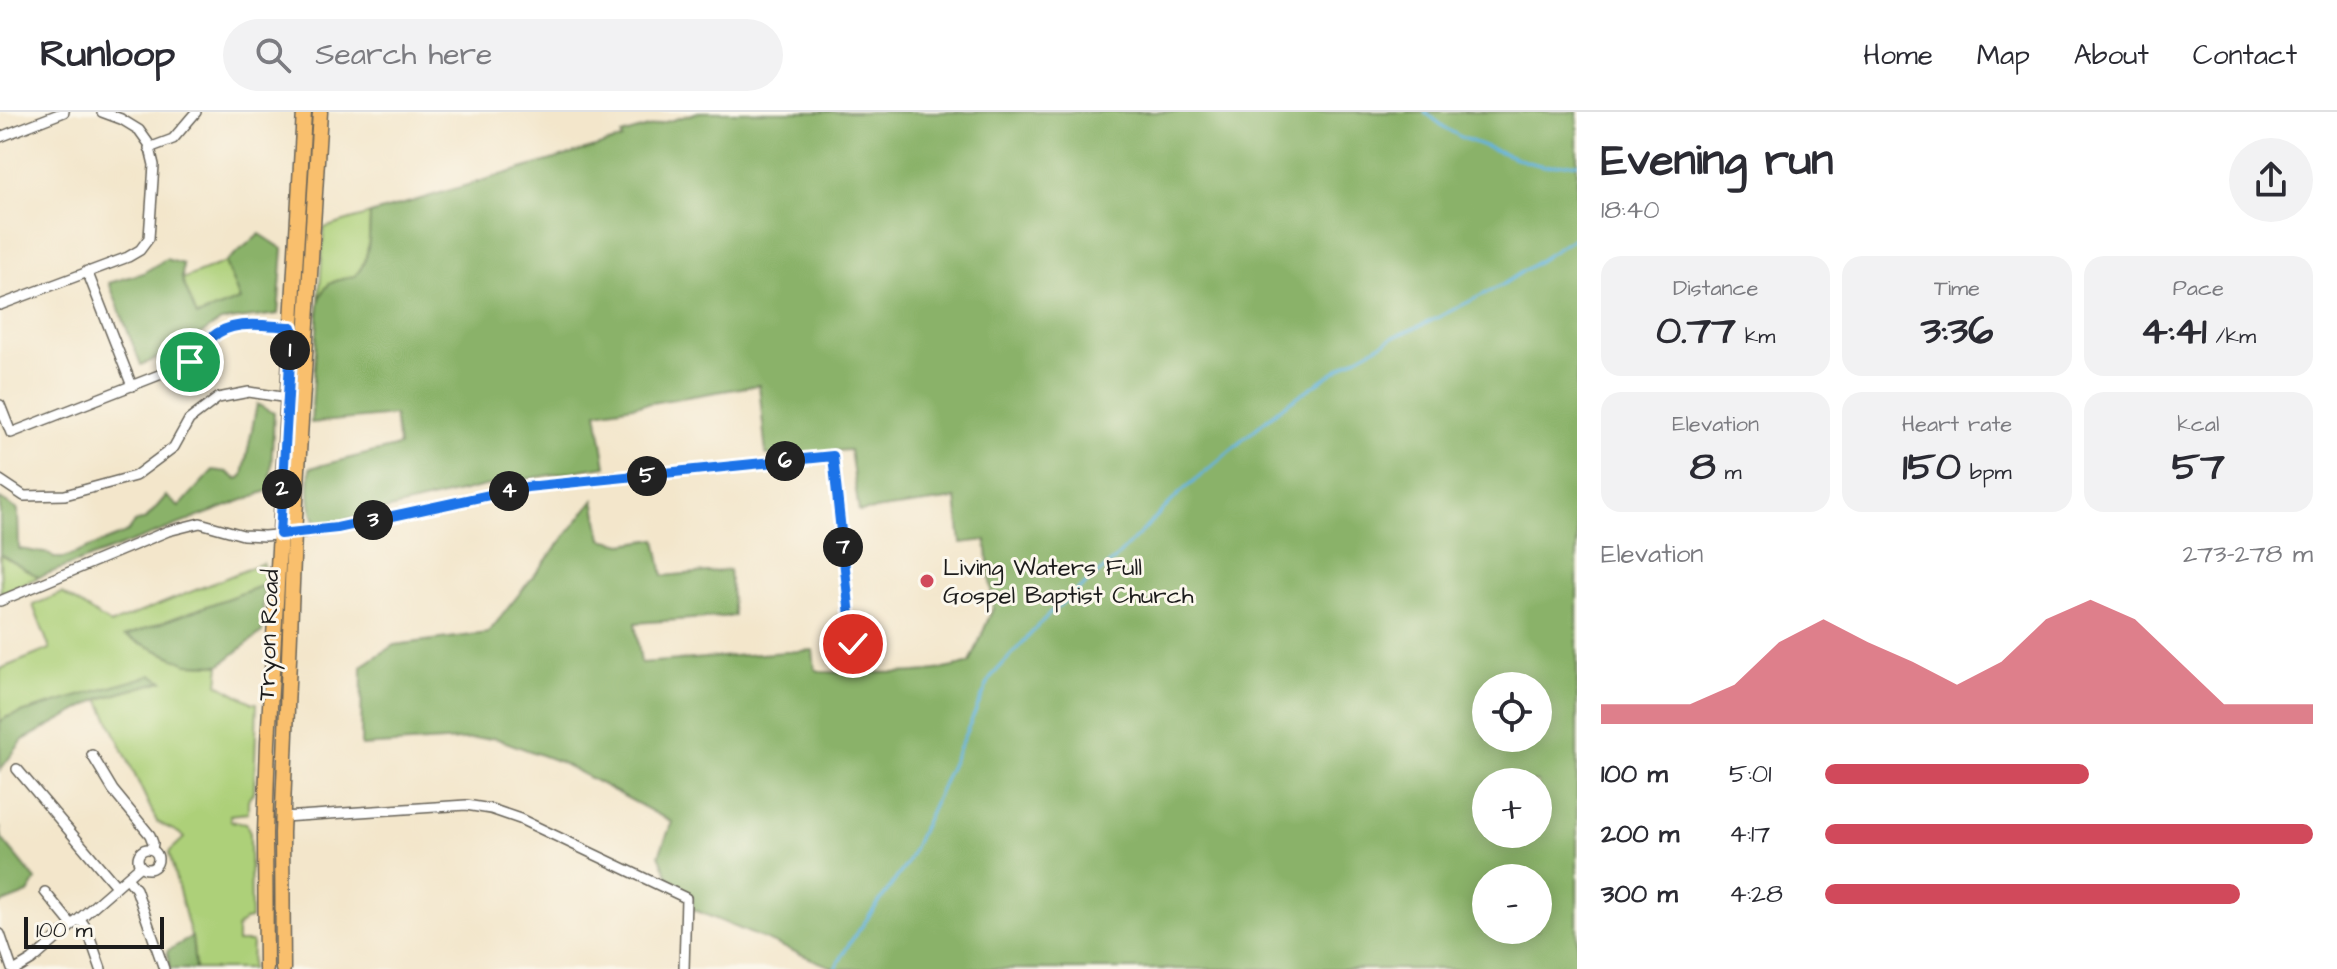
<!DOCTYPE html>
<html lang="en">
<head>
<meta charset="utf-8">
<style>
	:root { --surface:#fff; --page:#f2f2f3; --text:#2b2b33; --muted:#7c7c81; --line:#e1e1e2; --accent:#d1495b }
	body { margin:0; font-family:"Architects Daughter",sans-serif; background:var(--page); color:var(--text); height:100vh; display:flex; flex-direction:column; font-size:30px; white-space:nowrap }
	* { box-sizing:border-box; margin:0 }
	p { font-size:26px; color:var(--muted) }
	.icon { flex:none; width:44px; height:44px; fill:none; stroke:currentColor; stroke-width:2; stroke-linecap:round; stroke-linejoin:round }
	.map { position:relative; flex:1; overflow:hidden }
	.panel { display:flex; flex-direction:column; background:var(--surface); width:760px }
	.panel>* { flex:none }
	.tools { position:absolute; left:1472px; top:560px; display:grid; gap:16px }
	.tools a { display:grid; place-items:center; width:80px; height:80px; border-radius:50%; background:var(--surface); box-shadow:0 4px 20px #0003; font-size:40px }
	.scale { position:absolute; left:24px; bottom:20px; width:140px; box-sizing:border-box; padding-left:8px; border:4px solid #1c1c1c; border-top:0; font-size:22px; line-height:28px; white-space:nowrap; color:#1c1c1c; -webkit-text-stroke:6px #fbf7ec; paint-order:stroke }
	.pin { position:absolute; display:grid; place-items:center; width:68px; height:68px; color:#fff; margin:-34px; border:4px solid #fff; border-radius:50%; box-shadow:0 2px 8px #0007 }
	.km { position:absolute; width:40px; height:40px; margin:-20px; border-radius:50%; background:#222; color:#fff; font-size:22px; line-height:40px; text-align:center }
	.round { display:grid; place-items:center; flex:none; width:84px; height:84px; border-radius:42px; background:var(--page) }
	.head { display:flex; align-items:center; justify-content:space-between; height:136px; padding:0 24px }
	h1 { font-size:44px; font-weight:700; line-height:60px }
	.stats { display:grid; grid-template-columns:repeat(3,1fr); gap:12px; height:136px; padding:8px 24px }
	.stats div { display:grid; align-content:center; border-radius:20px; background:var(--page); text-align:center }
	.stats b { font-size:40px; font-weight:700 }
	.stats small { font-size:22px; font-weight:400 }
	.stats p { font-size:22px }
	.chart { height:224px; padding:16px 24px }
	.chart p { display:flex; justify-content:space-between }
	.chart svg { width:100%; height:144px; margin-top:8px; fill:var(--accent); opacity:.7 }
	ul { padding:0 24px; list-style:none; font-size:26px }
	li { display:grid; grid-template-columns:128px 96px 1fr; align-items:center; height:60px }
	li i { height:20px; border-radius:10px; background:var(--accent) }
	header { display:flex; align-items:center; gap:48px; box-sizing:border-box; height:112px; padding:0 40px; background:var(--surface); border-bottom:2px solid var(--line) }
	header strong { font-size:38px }
	nav { display:flex; gap:44px; margin-inline-start:auto; font-size:28px }
	.search { width:560px; height:72px; background:var(--page); display:flex; align-items:center; gap:20px; box-sizing:border-box; padding:0 28px; border-radius:44px; color:var(--muted); font-size:30px }
	main { display:flex; flex:1; min-height:0 }
	.map>svg:first-child { display:block }
	.green { fill:#add079; stroke:#64764a; stroke-width:2 }
	.forest { fill:#8ab269; stroke:#536742; stroke-width:2; fill-rule:evenodd }
	.lines { fill:none; stroke-linecap:round; stroke-linejoin:round }
	.stream { stroke:#64b4df; stroke-width:3 }
	.street-casing { stroke:#676359; stroke-width:12 }
	.primary-casing { stroke:#676359; stroke-width:17 }
	.street { stroke:#fff; stroke-width:9 }
	.primary { stroke:#f9bf6d; stroke-width:14 }
	.route-casing { stroke:#fff; stroke-width:16 }
	.route { stroke:#1a73e8; stroke-width:10 }
	.poi-dot { fill:#d1495b; stroke:#fbf7ec; stroke-width:3 }
	.labels { text-anchor:middle; stroke-width:6; stroke-linejoin:round; paint-order:stroke }
	.poi-label { font-size:24px; fill:#1c1c1c; stroke:#fbf7ec; text-anchor:start }
	.street-label { font-size:24px; fill:#1c1c1c; stroke:#fbf7ec }
</style>
</head>
<body>
<header>
<strong>Runloop</strong>
<div class="search"><svg class="icon" aria-label="search" viewBox="0 0 24 24"><circle cx="10" cy="10" r="6"/><path d="M15 15l6 6"/></svg>Search here</div>
<nav><a>Home</a><a>Map</a><a>About</a><a>Contact</a></nav>
</header>
<main>
<div class="map">
<svg width="1577" height="857" viewBox="0 0 1577 857">
	<rect width="100%" height="100%" fill="#fbf7ec"/>
	<filter id="ink" filterUnits="userSpaceOnUse"><feTurbulence type="fractalNoise" baseFrequency=".0125" numOctaves="2"/><feDisplacementMap in="SourceGraphic" scale="16" xChannelSelector="R" yChannelSelector="G"/><feConvolveMatrix kernelMatrix="1 2 1 2 8 2 1 2 1" color-interpolation-filters="sRGB"/></filter>
	<filter id="wash" filterUnits="userSpaceOnUse"><feTurbulence type="fractalNoise" baseFrequency=".006" numOctaves="4" result="noise"/><feDisplacementMap in="SourceGraphic" scale="32" xChannelSelector="R" yChannelSelector="G"/><feGaussianBlur stdDeviation="1.8" result="paint"/><feColorMatrix in="noise" values="0 0 0 0 0 0 0 0 0 0 0 0 0 0 0 0 0 1.4 0 .05"/><feComposite in="paint" operator="in"/></filter>
	<g filter="url(#wash)">
		<rect width="100%" height="100%" fill="#f3e6cb"/>
		<g class="green">
			<path d="M370,102C369,123 371,148 355,164C334,170 327,166 319,190L324,116Z"/>
			<path d="M225,150L240,188L196,205L182,167Z"/>
			<path d="M0,442L39,465L1,481Z"/>
			<path d="M263,451L264,473L126,524L187,552L220,553L218,572L253,591H257L254,679L248,688V701L230,703L231,709L246,711L250,721L251,807L245,808L237,816V830H252L251,857H195L193,832L169,740L184,726L179,721L157,710L99,587L161,569L7,605L0,610V557L50,537L33,493L62,481L111,512Z"/>
		</g>
		<g class="forest">
			<path d="M699,0H1577V857H836L692,797L693,785L668,764L659,743L672,710L560,650L495,626L361,634L362,554L394,533L488,521L594,388L602,427L623,432L656,427L663,464L729,458L734,504L635,511L641,551L813,538L815,557L822,560C871,560 924,565 970,551L993,496L986,428L961,431L956,387L859,400L850,338L766,343L759,273L597,300L606,354L485,374L326,412L315,408C307,392 309,373 310,356L399,334L394,303L311,311L319,190C327,167 333,170 355,164C371,148 369,123 370,102L622,27L621,23ZM1486,574H1538V626H1486ZM1538,670V722H1486V670ZM1486,766H1538V818H1486Z"/>
			<path d="M260,122L283,137L278,202L221,209L173,240L141,253L109,171L143,161L166,147L183,152L182,167L197,204L240,188L225,150Z"/>
			<path d="M257,292L274,301L270,378L39,465L0,442V387L18,398L19,437L50,442L54,446H64L128,420L135,410L146,407L166,384L179,395L213,358L227,360L236,367L240,366L243,363Z"/>
			<path d="M264,473L262,520L220,553L187,552L125,524Z"/>
			<path d="M152,563L163,569L99,587L23,628L0,658V610L7,605Z"/>
			<path d="M0,715L2,727L36,768L28,781L0,792Z"/>
			<path d="M192,825L195,857H170L167,839Z"/>
		</g>
		<g class="lines">
			<g class="stream">
				<path d="M1425,0L1448,18L1463,26L1527,50L1544,54L1577,51"/>
				<path d="M835,857L849,832L906,753L991,565L1050,501L1110,452L1179,382L1279,297L1349,250L1394,225L1431,209L1502,173L1577,124"/>
			</g>
		</g>
	</g>
	<g filter="url(#ink)">
		<g class="lines">
			<g class="street-casing">
				<g id="street">
					<path d="M0,25L64,0"/>
					<path d="M149,36L173,27L196,0"/>
					<path d="M87,159L132,274"/>
					<path d="M0,193L128,145L140,138L149,126L154,53L149,32L139,18L121,7L102,0"/>
					<path d="M0,293L11,321L187,252C198,245 201,237 209,228C230,205 265,214 292,215"/>
					<path d="M0,368L24,384L65,383L135,364L174,335L189,308L218,286L249,280L288,286"/>
					<path d="M0,489L168,419L200,411L243,423L264,424L311,420L337,416L527,375L833,344L853,532"/>
					<path d="M92,643L113,678L150,723L153,731L152,737"/>
					<path d="M17,657L116,774"/>
					<path d="M283,705L466,693L491,697L520,707L686,786L684,857"/>
					<circle cx="148" cy="747" r="10"/>
					<path d="M128,767L136,777L164,857"/>
					<path d="M45,780L72,813"/>
					<path d="M80,807L87,817L101,857"/>
					<path d="M0,822L12,857"/>
					<path d="M17,857L32,848L140,754"/>
				</g>
			</g>
			<g class="primary-casing">
				<g id="primary">
					<path d="M266,857L265,721L268,630L304,0"/>
					<path d="M283,857L282,721L294,422L320,0"/>
				</g>
			</g>
			<use href="#street" class="street"/>
			<use href="#primary" class="primary"/>
		</g>
	</g>
	<g class="lines" filter="url(#ink)">
		<g class="route-casing">
			<path id="route" d="M190,250C200,244 203,234 211,226C233,206 265,214 292,215L280,422L337,416L527,375L833,344L853,532"/>
		</g>
		<use href="#route" class="route"/>
	</g>
	<circle class="poi-dot" cx="927" cy="469" r="8"/>
	<g class="labels">
		<g class="poi-label">
			<text x="943" y="463">Living Waters Full<tspan x="943" dy="28">Gospel Baptist Church</tspan></text>
		</g>
		<g class="street-label">
			<text transform="translate(268 523) rotate(-88)" y="8">Tryon Road</text>
		</g>
	</g>
</svg>
<div class="tools">
<a><svg class="icon" aria-label="locate" viewBox="0 0 24 24"><circle cx="12" cy="12" r="6"/><path d="M12 2v4M12 18v4M2 12h4M18 12h4"/></svg></a>
<a>+</a>
<a>−</a>
</div>
<div class="scale">100 m</div>
<div class="pin" style="left:190px;top:250px;background:#1e9e55"><svg class="icon" aria-label="arrive" viewBox="0 0 24 24"><path d="M6 21V4h12l-3 4 3 4H6"/></svg></div>
<div class="pin" style="left:853px;top:532px;background:#d93025"><svg class="icon" aria-label="check" viewBox="0 0 24 24"><path d="M5 12l5 5 9-10"/></svg></div>
<b class="km" style="left:290px;top:238px">1</b>
<b class="km" style="left:282px;top:377px">2</b>
<b class="km" style="left:373px;top:408px">3</b>
<b class="km" style="left:509px;top:379px">4</b>
<b class="km" style="left:647px;top:364px">5</b>
<b class="km" style="left:785px;top:349px">6</b>
<b class="km" style="left:843px;top:435px">7</b>
</div>
<section class="panel">
<div class="head"><div><h1>Evening run</h1><p>18:40</p></div><a class="round"><svg class="icon" aria-label="share" viewBox="0 0 24 24"><path d="M12 15V3M7 8l5-5 5 5M5 13v7h14v-7"/></svg></a></div>
<div class="stats">
<div><p>Distance</p><b>0.77<small> km</small></b></div>
<div><p>Time</p><b>3:36</b></div>
<div><p>Pace</p><b>4:41<small> /km</small></b></div>
</div>
<div class="stats">
<div><p>Elevation</p><b>8<small> m</small></b></div>
<div><p>Heart rate</p><b>150<small> bpm</small></b></div>
<div><p>kcal</p><b>57</b></div>
</div>
<div class="chart"><p><span>Elevation</span>273–278 m</p>
<svg viewBox="0 0 160 44" preserveAspectRatio="none"><path d="M0 44V38L10 38L20 38L30 32L40 19L50 12L60 19L70 25L80 32L90 25L100 12L110 6L120 12L130 25L140 38L150 38L160 38V44z"/></svg>
</div>
<ul>
<li><b>100 m</b>5:01<i style="width:54%"></i></li>
<li><b>200 m</b>4:17<i style="width:100%"></i></li>
<li><b>300 m</b>4:28<i style="width:85%"></i></li>
</ul>
</section>
</main>
</body>
</html>
